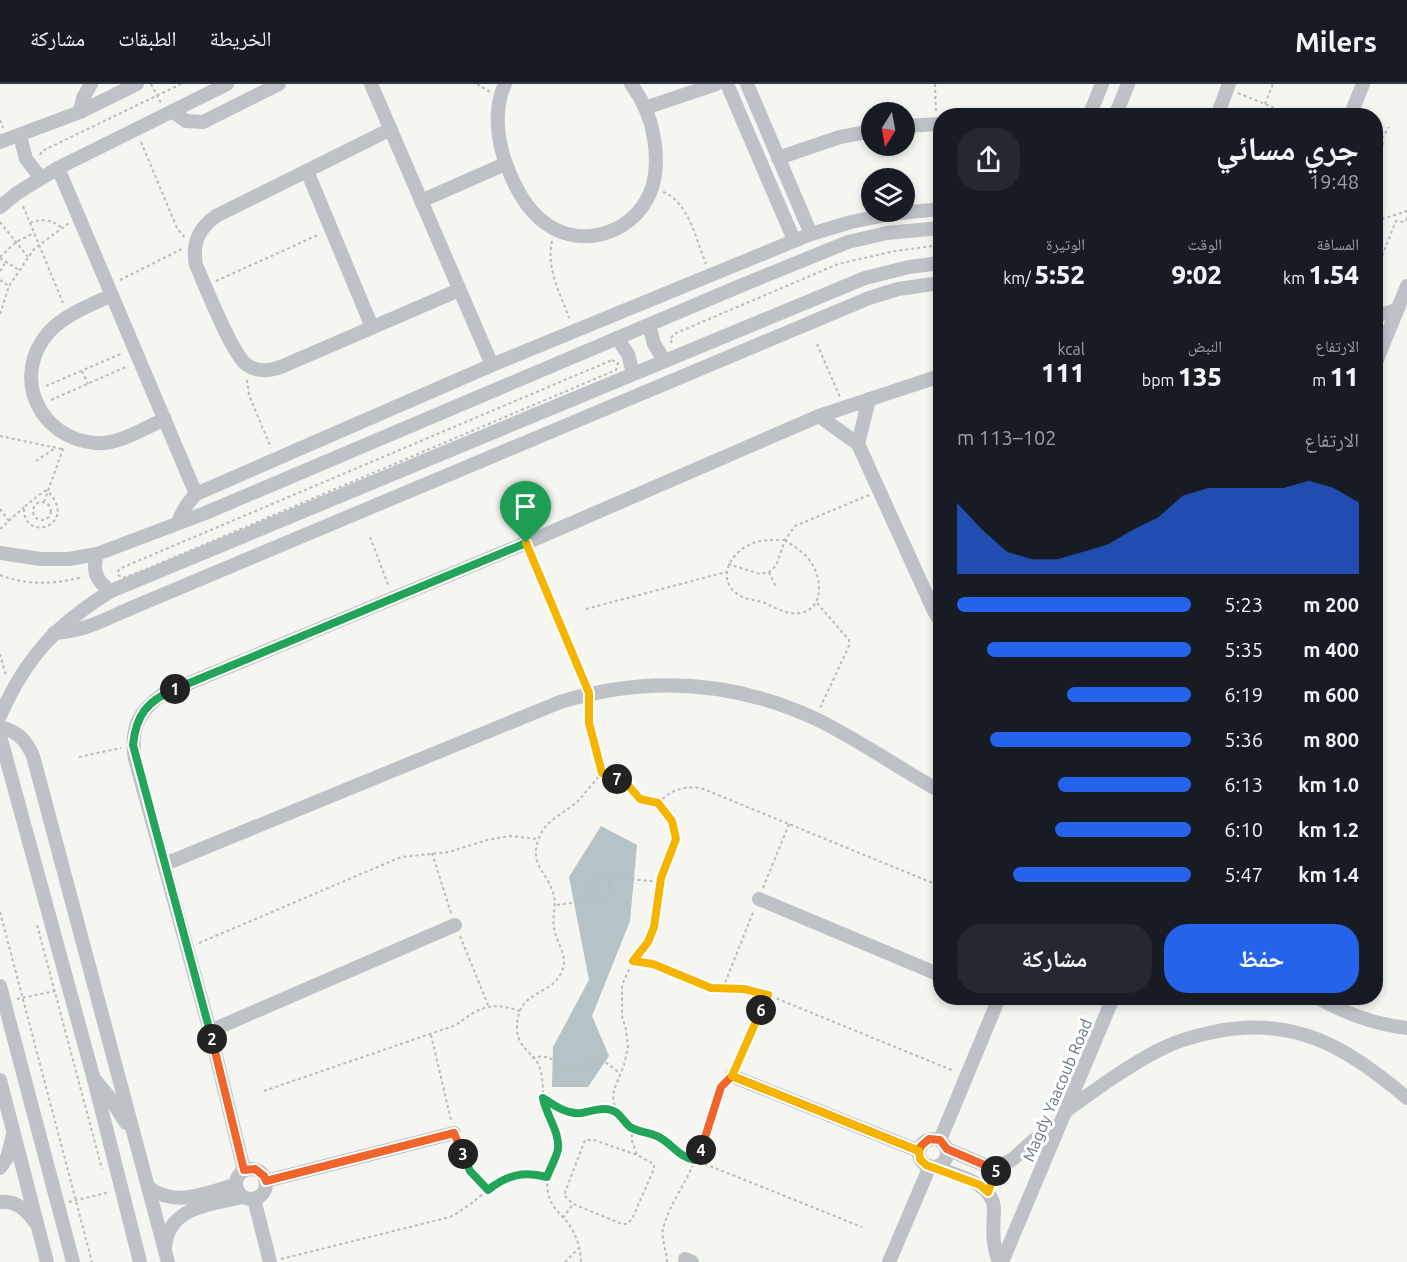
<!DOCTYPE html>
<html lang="ar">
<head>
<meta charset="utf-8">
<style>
	:root { --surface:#171b24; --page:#242831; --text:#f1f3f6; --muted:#9ea1a6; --line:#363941; --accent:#2563eb }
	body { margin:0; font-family:Ubuntu,"Noto Naskh Arabic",sans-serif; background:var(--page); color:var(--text); direction:rtl; height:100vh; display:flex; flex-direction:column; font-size:22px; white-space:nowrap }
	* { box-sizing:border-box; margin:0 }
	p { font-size:20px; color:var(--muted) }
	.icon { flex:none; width:33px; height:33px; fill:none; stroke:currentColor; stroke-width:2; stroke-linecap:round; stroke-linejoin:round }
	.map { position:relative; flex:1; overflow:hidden; direction:ltr }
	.sheet { position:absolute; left:933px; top:24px; width:450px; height:897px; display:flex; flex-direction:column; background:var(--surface); border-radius:24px; box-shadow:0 3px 9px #0003; direction:rtl }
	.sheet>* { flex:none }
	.needle { width:39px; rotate:191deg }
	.controls { position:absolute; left:861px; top:18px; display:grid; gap:12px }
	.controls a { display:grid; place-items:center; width:54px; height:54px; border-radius:50%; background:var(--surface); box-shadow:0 3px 9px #0003; font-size:30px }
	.pin { position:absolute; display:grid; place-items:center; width:51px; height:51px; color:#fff; margin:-62px -26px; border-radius:50% 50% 50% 0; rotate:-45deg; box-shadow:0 0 6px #0007 }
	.pin .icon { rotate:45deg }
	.km { position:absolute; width:30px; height:30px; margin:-15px; border-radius:50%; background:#222; color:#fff; font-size:16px; line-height:30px; text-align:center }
	.round { display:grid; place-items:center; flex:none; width:63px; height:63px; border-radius:24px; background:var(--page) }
	.headline { display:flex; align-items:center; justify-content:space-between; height:102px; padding:0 24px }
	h1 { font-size:33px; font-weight:800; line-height:45px }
	.metrics { display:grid; grid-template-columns:repeat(3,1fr); gap:9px; height:102px; padding:6px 24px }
	.metrics div { display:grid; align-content:center }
	.metrics b { font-size:26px; font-weight:800 }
	.metrics small { font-size:16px; font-weight:400 }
	.metrics p { font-size:16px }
	.chart { height:168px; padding:12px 24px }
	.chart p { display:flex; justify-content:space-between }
	.chart svg { width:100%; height:108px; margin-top:6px; fill:var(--accent); opacity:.7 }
	.action { display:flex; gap:12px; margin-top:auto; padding:12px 24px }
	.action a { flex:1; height:69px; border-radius:24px; background:var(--accent); color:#fff; font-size:24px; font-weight:800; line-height:69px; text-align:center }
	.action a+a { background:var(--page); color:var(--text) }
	ul { padding:0 24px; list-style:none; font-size:20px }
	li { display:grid; grid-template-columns:96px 72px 1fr; align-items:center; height:45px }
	li i { height:15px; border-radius:8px; background:var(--accent) }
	header { display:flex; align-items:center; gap:36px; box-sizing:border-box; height:84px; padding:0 30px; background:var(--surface); border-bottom:2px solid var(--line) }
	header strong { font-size:28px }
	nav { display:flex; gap:33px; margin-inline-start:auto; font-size:21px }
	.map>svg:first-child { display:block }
	.water { fill:#b5c2c6 }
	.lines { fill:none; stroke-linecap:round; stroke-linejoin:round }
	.path { stroke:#b8bbbd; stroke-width:2; stroke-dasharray:3 3; stroke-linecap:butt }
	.minor { stroke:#bec2c6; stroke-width:14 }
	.split-1-casing { stroke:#fff; stroke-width:12 }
	.split-2-casing { stroke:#fff; stroke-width:12 }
	.split-3-casing { stroke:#fff; stroke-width:12 }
	.split-4-casing { stroke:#fff; stroke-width:12 }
	.split-5-casing { stroke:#fff; stroke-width:12 }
	.split-6-casing { stroke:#fff; stroke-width:12 }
	.split-7-casing { stroke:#fff; stroke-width:12 }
	.split-8-casing { stroke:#fff; stroke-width:12 }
	.split-1 { stroke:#22a559; stroke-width:8 }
	.split-2 { stroke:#22a559; stroke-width:8 }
	.split-3 { stroke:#f0652b; stroke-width:8 }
	.split-4 { stroke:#22a559; stroke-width:8 }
	.split-5 { stroke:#f0652b; stroke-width:8 }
	.split-6 { stroke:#f5b400; stroke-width:8 }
	.split-7 { stroke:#f5b400; stroke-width:8 }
	.split-8 { stroke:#f5b400; stroke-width:8 }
	.labels { text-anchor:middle; stroke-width:6; stroke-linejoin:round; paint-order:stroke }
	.street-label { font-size:16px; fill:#647783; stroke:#fff }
</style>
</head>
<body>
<header>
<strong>Milers</strong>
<nav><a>الخريطة</a><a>الطبقات</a><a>مشاركة</a></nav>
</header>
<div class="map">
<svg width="1407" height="1178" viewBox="0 0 1407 1178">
	<rect width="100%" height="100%" fill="#f5f5f1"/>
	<path class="water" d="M601,742L637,761L630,837L592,932L609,972L588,1003H552L553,963L589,896L569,793Z"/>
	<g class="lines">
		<g class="path">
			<path d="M151,0L161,19"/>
			<path d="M477,0L490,8"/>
			<path d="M935,0L936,29"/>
			<path d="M1238,9L1294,32"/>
			<path d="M1265,20L1273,0"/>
			<path d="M0,36L3,44"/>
			<path d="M1376,56L1386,61"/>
			<path d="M141,58L177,144L185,154"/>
			<path d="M40,71L42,67L181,0"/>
			<path d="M1379,72L1380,58L1389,43"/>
			<path d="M663,108C689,118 696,156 706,180"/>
			<path d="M23,122L63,219"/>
			<path d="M1376,137L1407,127"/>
			<path d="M0,138L28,173"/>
			<path d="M30,139C42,134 52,136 62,144"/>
			<path d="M552,157C546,184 560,209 569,234"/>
			<path d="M0,173L16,158L34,149"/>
			<path d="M0,174L19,186"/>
			<path d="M1376,182L1380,177L1396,137L1405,138L1407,134"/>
			<path d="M0,187L6,178"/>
			<path d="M0,196L9,202"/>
			<path d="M120,196L182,165"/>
			<path d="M216,197L320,150"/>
			<path d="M0,230L9,202L34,165L69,139"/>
			<path d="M672,259L670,255L674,250L838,180L895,167L940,161"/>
			<path d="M817,260L840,313"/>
			<path d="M612,276L618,279L616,286L149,484L123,494L118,491V487L121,484Z"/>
			<path d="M82,287L88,300"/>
			<path d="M247,296L249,311L271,364"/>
			<path d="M46,302L123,269"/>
			<path d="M51,316L128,282"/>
			<path d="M0,352L62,365"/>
			<path d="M36,377L55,364"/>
			<path d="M44,407H48C80,442 22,460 24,423Z"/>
			<path d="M44,418L64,362"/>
			<circle cx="42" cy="427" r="9"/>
			<path d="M0,425L9,437"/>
			<path d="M0,445L24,423"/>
			<path d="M370,453L389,503"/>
			<path d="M785,456C793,462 804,468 810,477C822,492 825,525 800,529C787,531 776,524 765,519C757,516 746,516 739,511C716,497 729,470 749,461C760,455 773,456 785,456Z"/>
			<path d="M531,471L584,598"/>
			<path d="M728,480L760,490L769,488L776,482L785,456L795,442L869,411"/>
			<path d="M769,488L776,503"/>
			<path d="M0,491C27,502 56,500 83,493"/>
			<path d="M817,519L849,556V562L820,624"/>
			<path d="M586,525L726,488"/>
			<path d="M0,570L6,592"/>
			<path d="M588,624L589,639L602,689C594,698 586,708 578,717C565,729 545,736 539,754C529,780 546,787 553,808C557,820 552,831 554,844C556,859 569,872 562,887C551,914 517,904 517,944C517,964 533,968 539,982C543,992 543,1004 543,1014C554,1021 567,1031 581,1028C593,1027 606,1021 618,1029C622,1032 625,1039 630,1043C638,1048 648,1048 657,1052C672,1059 678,1073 695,1076L700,1070L723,1001"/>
			<path d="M79,673L121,664"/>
			<path d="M603,690L627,700L641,715L658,719L672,737L676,755L661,794L654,843L648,858L633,877L622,901V932L626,946L628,963L624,981L614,1006L613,1017L618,1029"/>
			<path d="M658,719C671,706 682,702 701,704L940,802"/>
			<path d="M432,769L451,829"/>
			<path d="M608,797C613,805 611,811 602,814L594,811L591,803L596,796L604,795L608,797L620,794L660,798"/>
			<path d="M763,804L789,740"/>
			<path d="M557,821L584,817L594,811"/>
			<path d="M0,828L92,1178"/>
			<path d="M37,841L102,1085"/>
			<path d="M460,852L488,921"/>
			<path d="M199,859L401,773L449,768L487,756L510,752L538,755"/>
			<path d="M633,877L653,880L711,904L744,905L768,911L954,987"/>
			<path d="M723,904L754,826"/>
			<path d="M17,915L55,907"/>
			<path d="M431,951L451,1036"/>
			<path d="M532,974C551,968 559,983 572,984C582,985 589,975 599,976C606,977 613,985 619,988"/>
			<path d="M737,980L768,911"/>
			<path d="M264,1007L456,941C480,923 490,917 520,927"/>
			<path d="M543,1014C546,1031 559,1045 558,1063C557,1079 544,1090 548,1108C552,1127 561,1128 570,1142C577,1152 581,1167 581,1178"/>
			<path d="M632,1044V1057L637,1071L654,1080V1085L632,1135L627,1140H622L573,1120L564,1111L585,1056H594L637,1071"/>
			<path d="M459,1061L470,1087L488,1106"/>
			<path d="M69,1118L110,1108"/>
			<path d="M563,1134L573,1120"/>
			<path d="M281,1175L450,1133C489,1113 498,1081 547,1093"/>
			<path d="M565,1178L579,1164"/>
			<path d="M667,1178C667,1168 661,1155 663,1145C669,1120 686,1100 695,1076L862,1143"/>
		</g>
		<g class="minor">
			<path d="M371,0L492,281"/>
			<path d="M505,0C493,25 497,59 508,85C515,103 525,122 540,135C576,167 632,152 650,109C657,93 657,71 654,54C651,35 643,16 631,0"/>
			<path d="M727,0L794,156"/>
			<path d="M747,0L811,150"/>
			<path d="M645,24L716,0"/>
			<path d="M172,27L186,37L203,38L279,0"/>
			<path d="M80,28L83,14L91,0"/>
			<path d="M1089,32L1102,0"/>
			<path d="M1115,32L1128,0"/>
			<path d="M1217,32L1229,0"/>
			<path d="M1350,32L1363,0"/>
			<path d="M904,42L940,40"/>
			<path d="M391,45L216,132C198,145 192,160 196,181C205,201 232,271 247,281C259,289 271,287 283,282L459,206"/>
			<path d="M20,52L26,75L41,94"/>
			<path d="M0,58L80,28L137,0"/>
			<path d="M778,74L840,53L872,47"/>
			<path d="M58,84L196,410"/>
			<path d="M307,87L372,243"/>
			<path d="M421,117L505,80"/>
			<path d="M0,123L17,109L58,84L227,0"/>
			<path d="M112,211C91,221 64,231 49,248C10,292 39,355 96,359C119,361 144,344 165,335"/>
			<path d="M1376,232L1397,226"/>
			<path d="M649,241L654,260L664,276"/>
			<path d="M617,254L628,270L633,289"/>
			<path d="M1376,278L1407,202"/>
			<path d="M819,332L858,360L934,527L940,537"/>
			<path d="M858,360L869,315"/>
			<path d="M178,439C182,427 187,419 196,410L492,281L811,150L851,138L891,130L940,125"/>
			<path d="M0,469L41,475H69L97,470L203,430L740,202L848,158L887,149L940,144"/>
			<path d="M97,470C92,487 96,497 111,507"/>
			<path d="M54,549C82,548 104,536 129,525L869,214L898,205L940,199"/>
			<path d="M0,632C26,573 56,541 111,507L865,194L909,183L940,179"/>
			<path d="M0,643C17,647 26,656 33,672L168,1178"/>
			<path d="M0,652L93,992L140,1178"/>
			<path d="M165,780L560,618C646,592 731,596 814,634C858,655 898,684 940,707"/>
			<path d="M759,815L940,891"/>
			<path d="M0,902L73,1178"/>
			<path d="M1318,914C1344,929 1377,941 1407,944"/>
			<path d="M210,947L455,841"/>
			<path d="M732,992L919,1067"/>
			<path d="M0,996L47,1178"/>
			<path d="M95,996L110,1014L126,1039"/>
			<path d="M1066,1027C1095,1006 1125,984 1157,967C1174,958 1194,952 1213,948C1295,931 1346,963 1407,1014"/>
			<circle cx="933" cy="1069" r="14"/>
			<path d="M940,1056L999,914"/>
			<path d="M947,1065L989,1083H998L1013,1075L1034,1056L1060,1040"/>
			<path d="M934,1083C955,1091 995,1098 994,1127C993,1145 992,1160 999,1178"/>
			<path d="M0,1084L7,1074L13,1051"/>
			<circle cx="251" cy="1100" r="15"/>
			<path d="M244,1086L210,947L135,675C130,645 138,627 163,610L526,459L819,332L940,292"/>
			<path d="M266,1097L454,1049"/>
			<path d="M148,1103C176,1124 205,1109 235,1101"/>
			<path d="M254,1115L270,1178"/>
			<path d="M0,1118C16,1116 26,1126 35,1138"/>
			<path d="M165,1163C169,1122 210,1121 242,1113"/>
			<path d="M685,1175L692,1178"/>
			<path d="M889,1178L930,1082"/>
			<path d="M1002,1178L1113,914"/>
		</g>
	</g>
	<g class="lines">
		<g class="split-1-casing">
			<path id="split-1" d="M175,605L526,459"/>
		</g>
		<g class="split-2-casing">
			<path id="split-2" d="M175,605C147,617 136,631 133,661L212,955"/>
		</g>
		<g class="split-3-casing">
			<path id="split-3" d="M212,955L244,1086L255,1085L264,1092L266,1097L454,1049L463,1070"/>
		</g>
		<g class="split-4-casing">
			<path id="split-4" d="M463,1070L470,1087L488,1106C507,1091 523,1087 547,1093C550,1084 556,1075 558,1065C560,1048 546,1031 543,1014C554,1021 567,1031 581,1029C593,1027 606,1021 617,1029C622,1033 625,1039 630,1043C638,1048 648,1048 657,1052C672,1059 678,1073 695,1076L701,1066"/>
		</g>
		<g class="split-5-casing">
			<path id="split-5" d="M701,1066L721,1003L732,992L919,1067L921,1062L929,1055L940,1056L947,1065L989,1083H998L996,1087"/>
		</g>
		<g class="split-6-casing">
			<path id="split-6" d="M761,926L732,992L919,1067L920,1075L926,1081L980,1101L988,1108L996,1087"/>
		</g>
		<g class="split-7-casing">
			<path id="split-7" d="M617,695L627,700L640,715L658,719L672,737L676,755L661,794L654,843L648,858L633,877L653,880L711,904L744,905L768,911L761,926"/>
		</g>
		<g class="split-8-casing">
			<path id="split-8" d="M526,459L589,609V639L602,689L617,695"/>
		</g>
		<use href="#split-1" class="split-1"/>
		<use href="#split-2" class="split-2"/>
		<use href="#split-3" class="split-3"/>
		<use href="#split-4" class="split-4"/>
		<use href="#split-5" class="split-5"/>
		<use href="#split-6" class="split-6"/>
		<use href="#split-7" class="split-7"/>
		<use href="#split-8" class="split-8"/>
	</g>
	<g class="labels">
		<g class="street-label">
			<text transform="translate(1057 1006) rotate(-67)" y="6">Magdy Yaacoub Road</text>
		</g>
	</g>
</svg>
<div class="controls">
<a><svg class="needle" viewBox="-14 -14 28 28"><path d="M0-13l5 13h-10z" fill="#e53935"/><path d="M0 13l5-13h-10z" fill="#9ea1a6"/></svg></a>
<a><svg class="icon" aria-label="layers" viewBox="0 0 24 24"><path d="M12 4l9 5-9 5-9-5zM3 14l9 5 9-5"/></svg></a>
</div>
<div class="pin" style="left:526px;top:459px;background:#1e9e55"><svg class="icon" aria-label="arrive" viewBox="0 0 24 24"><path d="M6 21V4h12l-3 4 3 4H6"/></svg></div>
<b class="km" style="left:175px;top:605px">1</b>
<b class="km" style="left:212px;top:955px">2</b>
<b class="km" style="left:463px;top:1070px">3</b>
<b class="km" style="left:701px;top:1066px">4</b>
<b class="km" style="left:996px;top:1087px">5</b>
<b class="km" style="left:761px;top:926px">6</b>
<b class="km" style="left:617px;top:695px">7</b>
<section class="sheet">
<div class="headline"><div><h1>جري مسائي</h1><p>19:48</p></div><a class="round"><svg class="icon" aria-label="share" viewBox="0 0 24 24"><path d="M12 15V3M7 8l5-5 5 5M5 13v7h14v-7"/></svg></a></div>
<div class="metrics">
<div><p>المسافة</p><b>1.54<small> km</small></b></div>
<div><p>الوقت</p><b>9:02</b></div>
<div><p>الوتيرة</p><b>5:52<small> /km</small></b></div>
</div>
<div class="metrics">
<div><p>الارتفاع</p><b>11<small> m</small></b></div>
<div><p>النبض</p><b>135<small> bpm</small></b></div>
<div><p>kcal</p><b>111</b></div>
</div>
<div class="chart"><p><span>الارتفاع</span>102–113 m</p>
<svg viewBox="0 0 160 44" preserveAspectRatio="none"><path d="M0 44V15L10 26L20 35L30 38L40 38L50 35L60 32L70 26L80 21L90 12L100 9L110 9L120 9L130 9L140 6L150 9L160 15V44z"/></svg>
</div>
<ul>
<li><b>200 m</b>5:23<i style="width:100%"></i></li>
<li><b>400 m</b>5:35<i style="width:87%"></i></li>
<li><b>600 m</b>6:19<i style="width:53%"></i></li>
<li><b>800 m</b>5:36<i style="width:86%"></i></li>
<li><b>1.0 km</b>6:13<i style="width:57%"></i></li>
<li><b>1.2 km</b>6:10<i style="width:58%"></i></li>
<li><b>1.4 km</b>5:47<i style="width:76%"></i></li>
</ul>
<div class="action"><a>حفظ</a><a>مشاركة</a></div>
</section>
</div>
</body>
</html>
